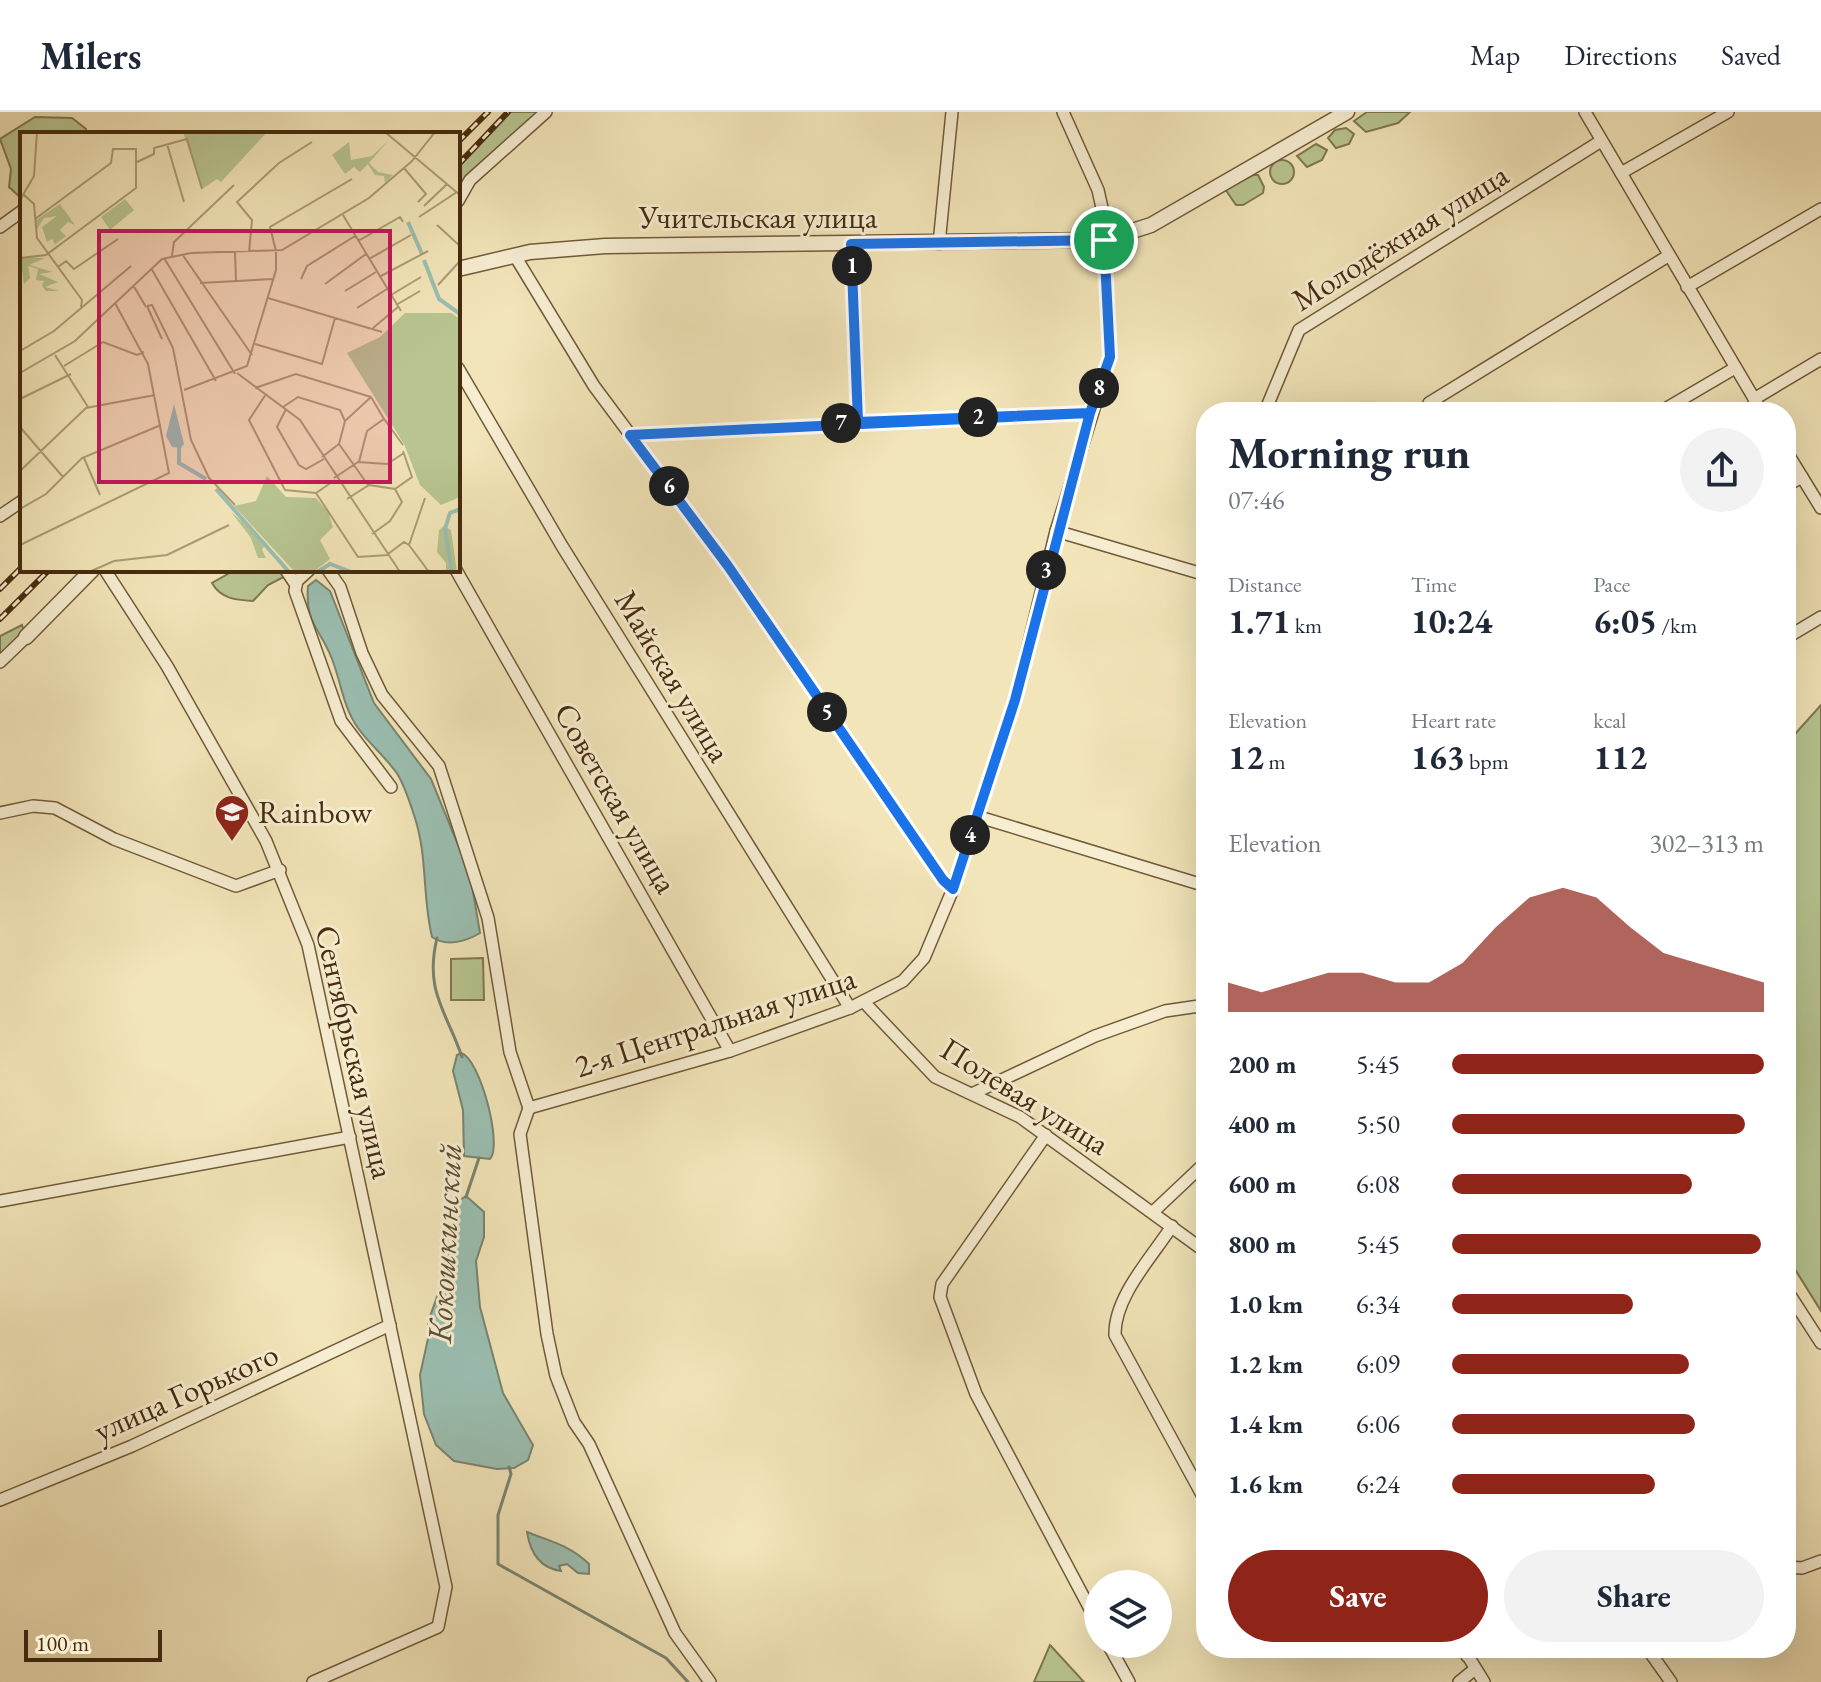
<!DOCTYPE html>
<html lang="en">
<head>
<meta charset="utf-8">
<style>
	:root { --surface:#fff; --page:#f2f2f3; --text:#1f2937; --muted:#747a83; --line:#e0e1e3; --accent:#8f2418 }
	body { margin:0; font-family:"EB Garamond",serif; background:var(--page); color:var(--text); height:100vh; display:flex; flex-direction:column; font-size:30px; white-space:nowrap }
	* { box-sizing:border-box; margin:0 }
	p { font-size:26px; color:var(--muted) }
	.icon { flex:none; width:44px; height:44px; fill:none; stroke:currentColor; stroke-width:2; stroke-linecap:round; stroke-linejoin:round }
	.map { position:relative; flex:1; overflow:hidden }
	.details { position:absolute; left:1196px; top:290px; width:600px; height:1256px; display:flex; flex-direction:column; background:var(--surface); border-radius:32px; box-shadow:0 8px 32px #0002 }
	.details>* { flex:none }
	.fabs { position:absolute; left:1084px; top:1458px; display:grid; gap:16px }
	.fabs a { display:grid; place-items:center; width:88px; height:88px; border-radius:50%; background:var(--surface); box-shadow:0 8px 32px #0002; font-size:40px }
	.scale { position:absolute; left:24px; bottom:20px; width:138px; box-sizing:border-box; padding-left:8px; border:4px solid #462b0e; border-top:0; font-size:22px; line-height:28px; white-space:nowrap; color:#462b0e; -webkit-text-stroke:6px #f7eed2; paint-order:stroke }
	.pin { position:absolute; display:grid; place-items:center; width:68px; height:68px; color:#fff; margin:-34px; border:4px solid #fff; border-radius:50%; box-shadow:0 2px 8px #0007 }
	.km { position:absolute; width:40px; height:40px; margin:-20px; border-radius:50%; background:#222; color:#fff; font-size:22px; line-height:40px; text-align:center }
	.round { display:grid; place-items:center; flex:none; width:84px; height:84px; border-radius:42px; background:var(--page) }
	.head { display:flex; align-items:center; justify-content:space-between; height:136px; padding:0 32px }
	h1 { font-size:44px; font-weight:700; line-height:60px }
	.metrics { display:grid; grid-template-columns:repeat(3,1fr); gap:12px; height:136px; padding:8px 32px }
	.metrics div { display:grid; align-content:center }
	.metrics b { font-size:34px; font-weight:700 }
	.metrics small { font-size:22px; font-weight:400 }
	.metrics p { font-size:22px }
	.chart { height:224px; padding:16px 32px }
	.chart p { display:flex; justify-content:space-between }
	.chart svg { width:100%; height:144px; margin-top:8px; fill:var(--accent); opacity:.7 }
	.action { display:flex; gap:16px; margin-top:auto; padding:16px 32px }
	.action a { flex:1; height:92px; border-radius:48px; background:var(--accent); color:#fff; font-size:32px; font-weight:700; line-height:92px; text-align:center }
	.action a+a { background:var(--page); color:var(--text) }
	ul { padding:0 32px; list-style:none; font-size:26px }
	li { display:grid; grid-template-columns:128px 96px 1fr; align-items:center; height:60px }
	li i { height:20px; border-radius:10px; background:var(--accent) }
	header { display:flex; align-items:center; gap:48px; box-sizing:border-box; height:112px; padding:0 40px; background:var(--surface); border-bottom:2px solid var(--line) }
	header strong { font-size:38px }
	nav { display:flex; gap:44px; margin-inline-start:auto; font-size:28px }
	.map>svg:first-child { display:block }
	.green { fill:#b8c591; stroke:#7f7850; stroke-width:2 }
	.water { fill:#9bbfb2; stroke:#798470; stroke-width:2 }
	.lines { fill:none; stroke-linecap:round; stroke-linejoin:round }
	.stream { stroke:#798470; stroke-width:3 }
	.minor-casing { stroke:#715a39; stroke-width:14 }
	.tertiary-casing { stroke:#715a39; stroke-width:17 }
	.minor { stroke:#f7eed2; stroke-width:11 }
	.tertiary { stroke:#f7eed2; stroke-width:14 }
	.rail-casing { stroke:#462b0e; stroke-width:6 }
	.rail { stroke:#f7eed2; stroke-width:3; stroke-dasharray:9; stroke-linecap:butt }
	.route-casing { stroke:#fff; stroke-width:16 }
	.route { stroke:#1a73e8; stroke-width:10 }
	.labels { text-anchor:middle; stroke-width:6; stroke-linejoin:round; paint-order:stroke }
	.street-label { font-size:32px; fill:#462b0e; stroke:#f7eed2 }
	.poi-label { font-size:32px; fill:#462b0e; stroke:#f7eed2; text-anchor:start }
	.water-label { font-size:34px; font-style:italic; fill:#5b5037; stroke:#f7eed2 }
	.inset-river { fill:none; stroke:#9bbfb2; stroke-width:4 }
	.inset-road { fill:none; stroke:#ad9b75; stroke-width:2 }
	.view { fill:#c2185b; fill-opacity:0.15; stroke:#c2185b; stroke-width:4 }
	.inset-edge { fill:none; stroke:#462b0e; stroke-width:4 }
</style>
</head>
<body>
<header>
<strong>Milers</strong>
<nav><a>Map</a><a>Directions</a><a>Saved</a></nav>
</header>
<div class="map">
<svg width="1821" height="1570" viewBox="0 0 1821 1570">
	<rect width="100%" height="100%" fill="#f2e5b9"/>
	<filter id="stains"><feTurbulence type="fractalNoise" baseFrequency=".0025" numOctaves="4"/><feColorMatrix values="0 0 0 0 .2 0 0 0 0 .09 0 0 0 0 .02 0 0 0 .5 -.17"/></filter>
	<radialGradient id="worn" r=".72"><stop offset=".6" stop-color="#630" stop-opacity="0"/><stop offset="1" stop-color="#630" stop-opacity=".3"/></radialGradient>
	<g class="green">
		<path d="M510,0H539L458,77V49Z"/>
		<path d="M1367,0H1410L1398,11L1366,20L1354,9Z"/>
		<path d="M35,5L72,6L86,17L85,22H22V87L9,75L11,57L0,27Z"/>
		<path d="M1346,16L1354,22L1349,32L1336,36L1328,26L1335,18Z"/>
		<path d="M1316,32L1327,38L1322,48L1307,55L1297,44Z"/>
		<circle cx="1282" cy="60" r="12"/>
		<path d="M1253,63H1258L1264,75L1263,81L1243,93H1236L1225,77Z"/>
		<path d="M235,458H297L268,473L253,489C236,488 221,487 212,471Z"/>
		<path d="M22,513L24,520L0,544V524Z"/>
		<path d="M1821,593V1199L1786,1143V632Z"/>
		<path d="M483,846L484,888H451V847Z"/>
		<path d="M1050,1533L1084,1570H1034Z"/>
	</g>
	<g class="water">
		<path d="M316,468L330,479L374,591L431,667L470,762L480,821C465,830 446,835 432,825C422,784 428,744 414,703C410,691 405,675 398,663C387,646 370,633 358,616C343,595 341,570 332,547C320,516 305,512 308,474Z"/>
		<path d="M461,941C480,946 503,1034 490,1047L464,1044L463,998L453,959L457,943Z"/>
		<path d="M466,1084L484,1100V1125L476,1149L480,1195L503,1281L533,1333L528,1348L514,1356L497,1357L454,1349L436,1333L424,1302L420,1263L429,1222L428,1210L447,1157L456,1091Z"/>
		<path d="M527,1420C549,1429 570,1433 589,1452V1462L578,1461L567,1452L559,1454L561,1459C539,1456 530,1439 527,1420Z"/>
	</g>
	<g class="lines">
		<g class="stream">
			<path d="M437,826C424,880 447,900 462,945"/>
			<path d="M466,1085L479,1046"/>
			<path d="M509,1355L511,1362L498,1403V1452L666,1546L688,1570"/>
		</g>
		<g class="minor-casing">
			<g id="minor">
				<path d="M1063,0L1098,78L1109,127"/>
				<path d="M1585,0L1762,300"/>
				<path d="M1621,61L1728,0"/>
				<path d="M458,89L470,68L546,0"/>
				<path d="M0,115L22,99"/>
				<path d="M851,132L858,310"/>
				<path d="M939,132L952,0"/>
				<path d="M515,144L594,274L728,454L943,768L953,777"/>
				<path d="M1687,175L1821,97"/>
				<path d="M458,256L562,434L850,896"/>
				<path d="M1754,287L1821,247"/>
				<path d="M1266,297L1299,218L1601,29"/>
				<path d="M1426,300L1429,291L1668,144"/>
				<path d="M1660,300L1735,256"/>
				<path d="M630,323L1090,301"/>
				<path d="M1786,339L1821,396"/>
				<path d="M1786,374L1802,365"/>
				<path d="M0,404L22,389"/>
				<path d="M1056,419L1206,463"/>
				<path d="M105,458L167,554L266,729L308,833L446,1475L438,1515L313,1570"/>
				<path d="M286,458L296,473"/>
				<path d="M309,458L297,469L295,479L341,609L391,675"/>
				<path d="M328,458L340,475L362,541L382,583L439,654L488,806L510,940L529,996"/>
				<path d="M456,458L730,939"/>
				<path d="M1786,526L1821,505"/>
				<path d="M0,550L26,525"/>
				<path d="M0,701L33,694L55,696L114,727L236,774L280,758"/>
				<path d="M976,704L1206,774"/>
				<path d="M864,890L935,965L1020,1005L1206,1140"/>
				<path d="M974,981L1095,924L1165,899L1206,893"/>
				<path d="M529,996L730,939L850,896L903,869L924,846L953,777L1015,588L1056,419L1110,245L1104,128"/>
				<path d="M529,996L520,1022L547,1222L556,1264L574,1310L589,1332L675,1521L710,1570"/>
				<path d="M1046,1023L942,1172L940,1185L976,1282L1098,1512"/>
				<path d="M0,1089L350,1025"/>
				<path d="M1153,1100L1206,1050"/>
				<path d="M1172,1114C1152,1145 1114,1185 1115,1223L1206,1390"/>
				<path d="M1786,1177L1821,1231"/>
				<path d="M0,1388L132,1334L390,1213"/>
				<path d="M1786,1455L1802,1456L1821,1449"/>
				<path d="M1108,1532L1129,1570"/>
				<path d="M1463,1536L1484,1570"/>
				<path d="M1647,1536L1671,1570"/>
				<path d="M1467,1544L1480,1536"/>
				<path d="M1459,1570L1475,1557"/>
			</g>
		</g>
		<g class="tertiary-casing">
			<g id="tertiary">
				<path d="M458,157L530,140L605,134L1104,128L1151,113L1347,0"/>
				<path d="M26,525L92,458"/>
			</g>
		</g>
		<use href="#minor" class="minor"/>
		<use href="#tertiary" class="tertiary"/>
		<g class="rail-casing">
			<g id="rail">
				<path d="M458,30L488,0"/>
				<path d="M458,53L508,0"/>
				<path d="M0,477L22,455"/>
				<path d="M0,507L49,458"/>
			</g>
		</g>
		<use href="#rail" class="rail"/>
	</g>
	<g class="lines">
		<g class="route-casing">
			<path id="route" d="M1104,128L851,132L858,310L1090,301L1015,588L953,777L943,768L728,454L630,323L1090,301L1110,245L1104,128"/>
		</g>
		<use href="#route" class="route"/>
	</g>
	<defs>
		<g id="school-pin" transform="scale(1.8)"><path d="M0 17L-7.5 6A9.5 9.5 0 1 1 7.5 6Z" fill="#8f2418" stroke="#f7eed2"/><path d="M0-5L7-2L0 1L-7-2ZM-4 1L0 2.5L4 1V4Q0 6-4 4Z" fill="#fff"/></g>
	</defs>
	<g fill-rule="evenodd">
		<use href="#school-pin" x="232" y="700"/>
	</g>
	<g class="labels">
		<g class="street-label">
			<text x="758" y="116">Учительская улица</text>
			<text transform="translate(1400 125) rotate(-32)" y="11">Молодёжная улица</text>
			<text transform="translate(673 564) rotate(59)" y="11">Майская улица</text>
			<text transform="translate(616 686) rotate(60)" y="11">Советская улица</text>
			<text transform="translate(715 910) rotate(-18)" y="11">2-я Центральная улица</text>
			<text transform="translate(355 940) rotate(77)" y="11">Сентябрьская улица</text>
			<text transform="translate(1025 984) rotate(32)" y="11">Полевая улица</text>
			<text transform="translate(186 1280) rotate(-24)" y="11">улица Горького</text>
		</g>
		<g class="poi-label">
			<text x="258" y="711">Rainbow</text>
		</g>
		<g class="water-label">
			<text transform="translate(444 1131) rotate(-87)" y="12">Кокошкинский</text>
		</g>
	</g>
	<g transform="translate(20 20)">
		<rect width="440" height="440" fill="#f2e5b9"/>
		<path d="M163,0H247L201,50L197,47L182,57ZM329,10L331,28L352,24L367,10L349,31L358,40L373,43L365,51L364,44L355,43L348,32L340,40L334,35L325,42L312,23ZM105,67L114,78L90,98L81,85ZM40,72L55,93L48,90L40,98L46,104L54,98L29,117L35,112L32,107L27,110L22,95L37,84L24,86L16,99V88ZM0,125L25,126L9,133L33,140L19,142L38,150L25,155L39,159H26L22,154L24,149L16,148L18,137L8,134L10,146L4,152ZM385,181H431L440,187V365L421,373L400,353L384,312L327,221L360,205ZM247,344L266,365L296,366L308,380L313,395L300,408L310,427L293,440H275L214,374L236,369ZM211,380L246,411L242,418L246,426H238L231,406ZM424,394L431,398L437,440H426V431L417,420L419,398Z" fill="#b8c591"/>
		<path d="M154,272L164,312L161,316L152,315L146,304Z" fill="#9bbfb2"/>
		<path class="inset-river" d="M388,90L402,122M404,128L419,167L440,182M159,314V331L186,347M196,357L269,440M297,440L310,432L331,440M432,440L425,397L430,381L440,377"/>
		<path class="inset-road" d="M365,0L440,63M147,12L164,70M117,30L134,22V16L167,7L182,57M384,36L406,62L398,70M3,62L14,72L17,106L62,168L61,175M0,68L14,44L17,0M404,74L427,52M323,83L381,179M399,85L437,60M417,93L440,114M338,109L380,85L383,90M256,119L250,95L332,47M215,120L216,149M229,120L232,88L217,70L259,31L292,10M162,122L232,223M152,124L154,110L214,53M0,126L26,123L116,56V17H93L91,31L15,87M144,126L215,242M349,127L391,103M38,135L46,129L54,137L98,107M131,136L196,249M359,145L408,119M281,147L287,134L335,104M180,151L253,147M305,152L346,122M113,153L126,175M418,153L440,129M325,159L356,140M371,163L401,145M248,166L362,200M376,173L400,159M127,174L132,173L153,216L171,308L189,346L215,373M127,174L142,207M337,176L367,157M353,196L378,175M235,212L302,232L315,186M0,219L34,199L111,134M35,223L68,275M44,234L83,210L117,223L124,220M0,241L55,209L142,127L171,121L262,118L349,66L392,29L415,0M217,241L280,288L380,440M235,256L276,242L351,265M164,258L227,234L256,138V120M246,262L229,288L265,358L296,361L315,348M351,265L364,287M0,267L51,242M263,275L278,265L320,278L325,289L319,312L302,325M266,277L257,295L279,333L286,337L304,327M325,289L351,265M0,295L43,345M319,312L348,353M64,326L80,363M339,330L347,299L364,287L383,313M0,339L66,276L135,263M314,346L338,330L367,332L384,321M375,357L392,345L383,319M296,361L338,425L368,423M327,367L349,353L375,357L382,370L370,389L352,402M0,377L26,362L62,326L141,293M0,413L149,341L128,232L95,171M389,413L405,366M389,413L409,440M368,422L384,410L389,413M69,440L94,429L147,423L209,393"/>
		<path class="view" d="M79,99H370V350H79Z"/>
		<rect width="440" height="440" class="inset-edge"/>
	</g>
	<rect width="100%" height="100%" filter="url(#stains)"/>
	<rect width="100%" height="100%" fill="url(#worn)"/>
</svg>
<div class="fabs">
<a><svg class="icon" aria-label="layers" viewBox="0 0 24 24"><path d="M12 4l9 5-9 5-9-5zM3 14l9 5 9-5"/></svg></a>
</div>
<div class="scale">100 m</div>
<div class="pin" style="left:1104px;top:128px;background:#1e9e55"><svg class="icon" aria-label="arrive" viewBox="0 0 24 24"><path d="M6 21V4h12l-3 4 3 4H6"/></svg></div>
<b class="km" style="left:852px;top:154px">1</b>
<b class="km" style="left:978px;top:305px">2</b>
<b class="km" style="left:1046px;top:458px">3</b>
<b class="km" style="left:970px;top:723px">4</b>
<b class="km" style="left:827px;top:600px">5</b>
<b class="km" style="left:669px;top:374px">6</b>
<b class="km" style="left:841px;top:311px">7</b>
<b class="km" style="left:1099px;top:276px">8</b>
<section class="details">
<div class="head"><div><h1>Morning run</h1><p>07:46</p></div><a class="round"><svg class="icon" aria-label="share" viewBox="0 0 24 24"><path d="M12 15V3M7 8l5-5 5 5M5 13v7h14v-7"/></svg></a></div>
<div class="metrics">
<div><p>Distance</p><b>1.71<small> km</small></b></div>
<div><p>Time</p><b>10:24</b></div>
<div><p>Pace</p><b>6:05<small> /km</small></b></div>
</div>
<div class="metrics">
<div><p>Elevation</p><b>12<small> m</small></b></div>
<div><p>Heart rate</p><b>163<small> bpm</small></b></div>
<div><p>kcal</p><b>112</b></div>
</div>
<div class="chart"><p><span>Elevation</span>302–313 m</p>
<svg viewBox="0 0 160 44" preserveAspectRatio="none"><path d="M0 44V35L10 38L20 35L30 32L40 32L50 35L60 35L70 29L80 18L90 9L100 6L110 9L120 18L130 26L140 29L150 32L160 35V44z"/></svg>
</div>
<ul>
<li><b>200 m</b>5:45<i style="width:100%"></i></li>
<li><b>400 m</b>5:50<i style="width:94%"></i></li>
<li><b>600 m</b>6:08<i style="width:77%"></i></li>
<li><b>800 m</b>5:45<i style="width:99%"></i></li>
<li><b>1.0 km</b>6:34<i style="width:58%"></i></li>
<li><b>1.2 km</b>6:09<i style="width:76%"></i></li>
<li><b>1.4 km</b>6:06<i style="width:78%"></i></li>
<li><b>1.6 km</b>6:24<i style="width:65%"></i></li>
</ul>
<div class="action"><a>Save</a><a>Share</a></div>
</section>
</div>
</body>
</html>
